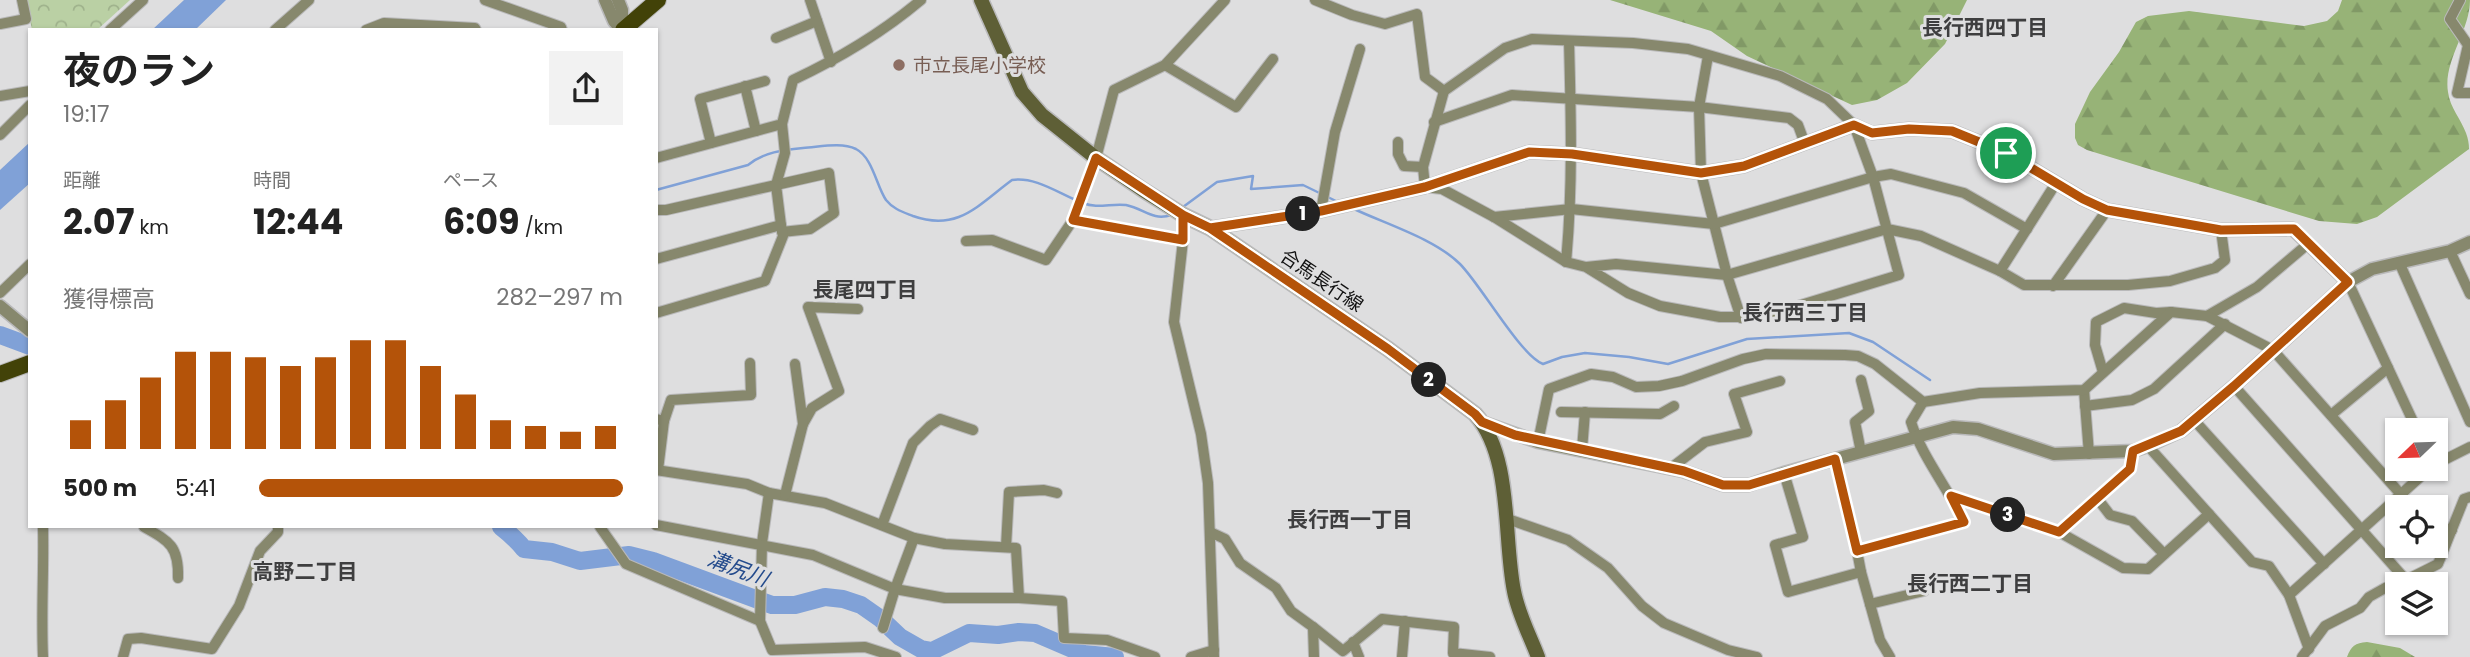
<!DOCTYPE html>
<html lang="ja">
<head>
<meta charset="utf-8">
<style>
	:root { --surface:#fff; --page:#f2f2f2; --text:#222; --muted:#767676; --accent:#b45309 }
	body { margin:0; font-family:Poppins,"Noto Sans JP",sans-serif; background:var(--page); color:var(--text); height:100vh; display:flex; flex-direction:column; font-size:26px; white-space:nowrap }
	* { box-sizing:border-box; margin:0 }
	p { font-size:23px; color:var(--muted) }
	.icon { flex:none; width:38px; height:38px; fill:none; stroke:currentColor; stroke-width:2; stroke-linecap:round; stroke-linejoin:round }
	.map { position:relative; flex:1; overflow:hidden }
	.panel { position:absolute; left:28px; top:28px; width:630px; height:500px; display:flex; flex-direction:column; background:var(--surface); border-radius:0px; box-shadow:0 2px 5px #0004 }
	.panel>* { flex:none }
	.needle { width:46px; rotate:247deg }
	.controls { position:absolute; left:2385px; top:418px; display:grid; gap:14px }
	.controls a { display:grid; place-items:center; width:63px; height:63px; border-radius:0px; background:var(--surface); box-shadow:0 2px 5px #0004; font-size:35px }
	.pin { position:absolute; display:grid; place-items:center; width:60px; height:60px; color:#fff; margin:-30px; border:4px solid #fff; border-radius:50%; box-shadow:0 2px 7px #0007 }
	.km { position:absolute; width:35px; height:35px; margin:-18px; border-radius:50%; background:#222; color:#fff; font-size:19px; line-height:35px; text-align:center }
	.round { display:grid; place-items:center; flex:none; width:74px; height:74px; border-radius:0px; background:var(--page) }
	.head { display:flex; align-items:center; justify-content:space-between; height:119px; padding:0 35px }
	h1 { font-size:38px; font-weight:700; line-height:52px }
	.figures { display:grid; grid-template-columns:repeat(3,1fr); gap:10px; height:119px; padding:7px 35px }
	.figures div { display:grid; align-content:center }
	.figures b { font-size:35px; font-weight:700 }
	.figures small { font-size:19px; font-weight:400 }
	.figures p { font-size:19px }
	.chart { height:196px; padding:14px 35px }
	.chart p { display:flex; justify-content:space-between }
	.chart svg { width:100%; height:126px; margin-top:7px; stroke:var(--accent); stroke-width:6 }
	ul { padding:0 35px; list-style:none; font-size:23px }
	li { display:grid; grid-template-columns:112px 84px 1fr; align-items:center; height:52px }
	li i { height:18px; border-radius:9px; background:var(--accent) }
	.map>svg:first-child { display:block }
	.forest { fill:url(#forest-firs) }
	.park { fill:url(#park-crowns) }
	.water { fill:#80a1d7 }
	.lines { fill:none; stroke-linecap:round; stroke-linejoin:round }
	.stream { stroke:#80a1d7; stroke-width:2.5 }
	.river { stroke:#80a1d7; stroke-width:18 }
	.minor-casing { stroke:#b9b9ba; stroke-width:12 }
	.tertiary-casing { stroke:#b9b9ba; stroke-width:15 }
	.secondary-casing { stroke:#b9b9ba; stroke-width:17 }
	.primary-casing { stroke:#b9b9ba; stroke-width:18 }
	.minor { stroke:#87886d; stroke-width:10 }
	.tertiary { stroke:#87886d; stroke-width:12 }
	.secondary { stroke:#5e5f36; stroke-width:14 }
	.primary { stroke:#424208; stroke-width:16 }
	.route-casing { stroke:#fff; stroke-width:14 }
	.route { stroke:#b45309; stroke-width:9 }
	.education-dot { fill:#8d6e63; stroke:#dededf; stroke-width:2.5 }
	.labels { text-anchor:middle; stroke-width:6; stroke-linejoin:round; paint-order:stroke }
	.education-label { font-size:19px; fill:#785e54; stroke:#dededf; text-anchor:start }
	.street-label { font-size:19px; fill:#111; stroke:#dededf }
	.neighbourhood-label { font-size:21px; font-weight:bold; fill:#3e3e3f; stroke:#dededf }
	.water-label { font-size:21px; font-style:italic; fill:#244b8c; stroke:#dededf }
</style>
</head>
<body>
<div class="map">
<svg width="2470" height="657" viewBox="0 0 2470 657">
	<defs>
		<pattern id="forest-firs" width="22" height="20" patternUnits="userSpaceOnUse" patternTransform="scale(1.75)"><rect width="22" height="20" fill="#97b377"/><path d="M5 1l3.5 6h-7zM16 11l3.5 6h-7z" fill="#819966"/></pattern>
		<pattern id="park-crowns" width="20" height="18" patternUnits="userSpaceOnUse" patternTransform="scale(1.75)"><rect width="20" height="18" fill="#bad0a4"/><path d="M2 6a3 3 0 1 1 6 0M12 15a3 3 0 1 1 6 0" fill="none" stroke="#9fb28c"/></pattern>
	</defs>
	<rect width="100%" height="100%" fill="#dededf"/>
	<g class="forest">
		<path d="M1610,0H1967L1945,44L1907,83L1877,100L1852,105L1747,56L1711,31Z"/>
		<path d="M2342,0H2470C2470,31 2443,61 2448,92C2450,108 2461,119 2466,133C2468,138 2469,144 2469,149L2377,217L2357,224L2319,221L2087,150L2078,145L2075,138V124L2090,92L2119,52L2136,22L2148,16L2189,11L2304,26L2327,21L2338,11Z"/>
		<path d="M2367,642L2400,648L2415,657H2347C2351,646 2355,643 2367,642Z"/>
	</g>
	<path class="park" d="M26,0H130L97,30H32Z"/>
	<g class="water">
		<path d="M184,0H226L195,30H152Z"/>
		<path d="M30,142V183L0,210V170Z"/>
	</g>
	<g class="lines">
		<g class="stream">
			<path d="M656,190L748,165C764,152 783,150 803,148C820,147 841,142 856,149C873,158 876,185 886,200C893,209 903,212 913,216C958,232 978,205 1012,180C1036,176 1061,195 1083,203C1097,209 1112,203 1126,205C1145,209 1151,221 1172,215"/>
			<path d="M1183,207L1217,182L1253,176L1251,189L1303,185L1338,202"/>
			<path d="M1354,209C1386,224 1435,239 1460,264C1481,285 1520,355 1543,364L1562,357L1585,353L1629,357L1668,364L1747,339L1849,333L1873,342L1930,380"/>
		</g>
		<g class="river">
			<path d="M0,335L30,346"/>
			<path d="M501,527C510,534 517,540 524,549L552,552L580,561L629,555L653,561L772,605H795L825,597L843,599L861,605L881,619L900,637L921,649L932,651L969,633L998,635L1019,632L1035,633L1084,654L1115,657"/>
		</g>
		<g class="minor-casing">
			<g id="minor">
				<path d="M485,0L561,27L562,30"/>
				<path d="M810,0L831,62"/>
				<path d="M1315,0L1352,15L1385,24L1417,14L1425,77L1444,91"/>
				<path d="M2460,0L2450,19L2468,45L2457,93H2470"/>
				<path d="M0,24L26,19L22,0"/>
				<path d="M110,30L143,0"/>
				<path d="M275,30L309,0"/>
				<path d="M366,30L384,23L475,28L476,30"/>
				<path d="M776,38L817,21"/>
				<path d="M1708,56L1699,107L1701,173L1727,275L1741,318"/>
				<path d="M1165,65L1236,107L1273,59"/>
				<path d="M745,86L756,131"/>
				<path d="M0,96L30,91"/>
				<path d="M1434,122L1512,95L1699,107L1789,118L1798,125L1805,144"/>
				<path d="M782,124L785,153L776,185L829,173L834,213L810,229L782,232"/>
				<path d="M0,135L30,105"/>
				<path d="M1398,142V154L1404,166L1423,167"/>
				<path d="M711,143L700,99L765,81"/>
				<path d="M656,158L782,124L793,80C838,59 883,32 921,0"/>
				<path d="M656,210H666L776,185L781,225"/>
				<path d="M1321,211L1335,132L1360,49"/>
				<path d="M1183,215L1184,231L1174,322L1201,434L1208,483L1214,657"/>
				<path d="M1494,217L1571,209L1714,224L1873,177L1891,174L1964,193L2027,229"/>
				<path d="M1073,220L1183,241"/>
				<path d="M966,241L992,240L1046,260L1073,220L1096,158L1114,90L1165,65L1225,0"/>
				<path d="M2450,251L2470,294"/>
				<path d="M656,259L781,225L783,236L765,281L656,313"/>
				<path d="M1566,262C1573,188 1571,115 1569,41"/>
				<path d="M2399,262L2470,422"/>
				<path d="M1586,267L1628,293L1660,306L1720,317H1762L1899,275L1873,177L1854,125L1827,99L1780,76L1688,49L1633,43L1532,39L1505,48L1444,91L1423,167L1425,187L1442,189L1494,217L1566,262L1586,267L1616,264L1727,275L1887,229L1921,236L2000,271L2024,285H2128L2170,281L2215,268L2225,260L2221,230"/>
				<path d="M2000,271L2056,183"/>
				<path d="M2348,282L2417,430"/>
				<path d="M2053,286L2107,210"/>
				<path d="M0,293L30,264"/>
				<path d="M2207,316L2257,287L2309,243"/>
				<path d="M2103,372L2095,345L2096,322L2124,308L2156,313L2171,312"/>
				<path d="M1861,380L1869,411L1855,422L1861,452"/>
				<path d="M2234,386L2406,580L2438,564L2464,499L2470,497"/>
				<path d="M2084,390L2089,454"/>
				<path d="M2085,406L2132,400L2154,389L2225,324"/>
				<path d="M1561,412L1660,414L1674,406"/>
				<path d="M2331,415L2388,368"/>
				<path d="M656,419L664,421L658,470"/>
				<path d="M2194,420L2324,564"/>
				<path d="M664,421L671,400L751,395L750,363"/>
				<path d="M803,424L812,408L839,391L808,307L858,309"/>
				<path d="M1538,442L1549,389L1591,374L1613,377L1636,387L1659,386L1682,381L1743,359L1766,354L1845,355L1858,356L1875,364L1923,402L1980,393L2084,390L2171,312L2207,316L2273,350L2413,508"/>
				<path d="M2148,446L2252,562L2269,566L2289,595L2309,649"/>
				<path d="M1582,450L1585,412"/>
				<path d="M1835,459L1857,551L1964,522C1948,488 1922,457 1911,422L1923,402"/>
				<path d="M2436,464L2470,447"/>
				<path d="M1671,468L1705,442L1747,432L1734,394L1780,381"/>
				<path d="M656,470L747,484L769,493L825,503L914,538L945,544L1016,548L1019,598"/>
				<path d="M1784,473L1803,537L1775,545L1788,592L1861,572L1857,551"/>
				<path d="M769,493L762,543L760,621L772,650L865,647L896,657"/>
				<path d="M785,495L803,424L795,364"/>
				<path d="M1951,496L2059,532L2123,568L2148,569L2209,514"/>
				<path d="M2097,498L2110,515L2132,521L2164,554"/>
				<path d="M1505,518L1568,540L1608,568L1642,606L1664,623L1728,650L1757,657"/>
				<path d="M656,525L813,555L895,589L945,598H1019L1062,601L1064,638L1107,640L1155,657"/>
				<path d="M882,525L913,443L930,426L940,419L973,430"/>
				<path d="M2436,525L2452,530"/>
				<path d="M43,527C44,570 41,613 43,657"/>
				<path d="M144,527C169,541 179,546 178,578"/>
				<path d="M600,527L626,564L760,621"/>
				<path d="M1210,532L1225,539L1240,563L1276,588L1291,611L1313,627L1314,657"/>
				<path d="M2059,532L2130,469L2133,451"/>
				<path d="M1006,547L1009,492L1044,490L1057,493"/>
				<path d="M1861,572L1880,640L1890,657"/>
				<path d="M2289,595L2429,469"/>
				<path d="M1870,604L1924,591"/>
				<path d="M1313,627L1343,651L1382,619L1454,627L1453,653L1490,657"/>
				<path d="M883,628L895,589L914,538"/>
				<path d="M1353,642L1359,657"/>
				<path d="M123,657L128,639L141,638L212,649L239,606L260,551L278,532V527"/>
				<path d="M1191,657L1214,650"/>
				<path d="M1402,657L1405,621"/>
				<path d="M2302,657L2325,626L2360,608L2369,597L2385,588L2406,580"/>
			</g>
		</g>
		<g class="tertiary-casing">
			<g id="tertiary">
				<path d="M605,0L614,21L622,30"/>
				<path d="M618,0L622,10V30"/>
				<path d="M1210,228L1321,211L1425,187L1529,152L1572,154L1701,173L1744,166L1854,125L1872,133L1909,129L1952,131L2006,153L2083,199L2107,210L2221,230L2293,229L2348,282"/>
				<path d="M0,306L30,331"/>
				<path d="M1482,422L1538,442L1683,471L1723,485H1749L1784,473L1953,427L1978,429L2054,454L2133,451L2148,446L2181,431L2234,386L2348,282L2372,269L2450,251L2470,242"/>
			</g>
		</g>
		<g class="secondary-casing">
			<path id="secondary" d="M981,0L1022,92L1042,115L1096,158L1143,190L1183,215L1210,228L1388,349L1475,414C1513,457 1503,537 1514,591C1518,613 1530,636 1538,657"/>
		</g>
		<g class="primary-casing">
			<g id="primary">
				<path d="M623,30L658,0"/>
				<path d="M0,374L30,363"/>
			</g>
		</g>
		<use href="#minor" class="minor"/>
		<use href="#tertiary" class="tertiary"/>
		<use href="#secondary" class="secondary"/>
		<use href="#primary" class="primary"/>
	</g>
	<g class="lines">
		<g class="route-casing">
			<path id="route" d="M2006,153L1952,131L1909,129L1872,133L1854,125L1744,166L1701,173L1572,154L1529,152L1425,187L1321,211L1210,228L1183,215V240L1073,220L1096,158L1183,215L1210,228L1388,349L1475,414L1482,422L1515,435L1684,471L1723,485H1749L1835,459L1857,551L1964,522L1951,496L2059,532L2130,469L2133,451L2181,431L2234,386L2348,282L2294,229L2221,230L2107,210L2083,199L2006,153"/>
		</g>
		<use href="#route" class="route"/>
	</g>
	<circle class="education-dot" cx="899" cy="65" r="7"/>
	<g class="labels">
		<g class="education-label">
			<text x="913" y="72">市立長尾小学校</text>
		</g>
		<g class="street-label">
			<text transform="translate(1322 280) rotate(34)" y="7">合馬長行線</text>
		</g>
		<g class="neighbourhood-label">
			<text x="1985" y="35">長行西四丁目</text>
			<text x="865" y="297">長尾四丁目</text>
			<text x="1805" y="320">長行西三丁目</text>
			<text x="1350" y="527">長行西一丁目</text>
			<text x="305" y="579">高野二丁目</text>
			<text x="1970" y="591">長行西二丁目</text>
		</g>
		<g class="water-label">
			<text transform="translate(738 569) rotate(21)" y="7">溝尻川</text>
		</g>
	</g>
</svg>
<div class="controls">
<a><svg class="needle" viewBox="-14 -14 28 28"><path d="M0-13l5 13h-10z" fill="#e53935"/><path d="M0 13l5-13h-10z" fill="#767676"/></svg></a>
<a><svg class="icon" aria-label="locate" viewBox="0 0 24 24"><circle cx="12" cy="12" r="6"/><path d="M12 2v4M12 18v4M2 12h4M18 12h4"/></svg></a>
<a><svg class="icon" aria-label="layers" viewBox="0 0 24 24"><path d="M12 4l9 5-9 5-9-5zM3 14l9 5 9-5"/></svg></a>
</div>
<div class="pin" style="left:2006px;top:153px;background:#1e9e55"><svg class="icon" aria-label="arrive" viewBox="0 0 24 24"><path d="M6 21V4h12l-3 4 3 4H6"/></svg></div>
<b class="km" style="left:1303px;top:214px">1</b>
<b class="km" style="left:1429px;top:380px">2</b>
<b class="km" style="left:2008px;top:515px">3</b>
<section class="panel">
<div class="head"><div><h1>夜のラン</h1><p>19:17</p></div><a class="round"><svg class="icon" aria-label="share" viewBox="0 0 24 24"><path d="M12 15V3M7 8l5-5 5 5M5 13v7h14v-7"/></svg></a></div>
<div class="figures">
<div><p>距離</p><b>2.07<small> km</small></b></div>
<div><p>時間</p><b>12:44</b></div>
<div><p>ペース</p><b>6:09<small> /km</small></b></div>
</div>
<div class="chart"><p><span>獲得標高</span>282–297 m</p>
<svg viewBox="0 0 160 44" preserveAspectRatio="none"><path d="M5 44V34M15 44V27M25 44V19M35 44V10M45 44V10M55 44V12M65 44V15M75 44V12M85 44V6M95 44V6M105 44V15M115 44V25M125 44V34M135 44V36M145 44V38M155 44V36"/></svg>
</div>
<ul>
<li><b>500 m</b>5:41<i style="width:100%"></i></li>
</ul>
</section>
</div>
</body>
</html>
